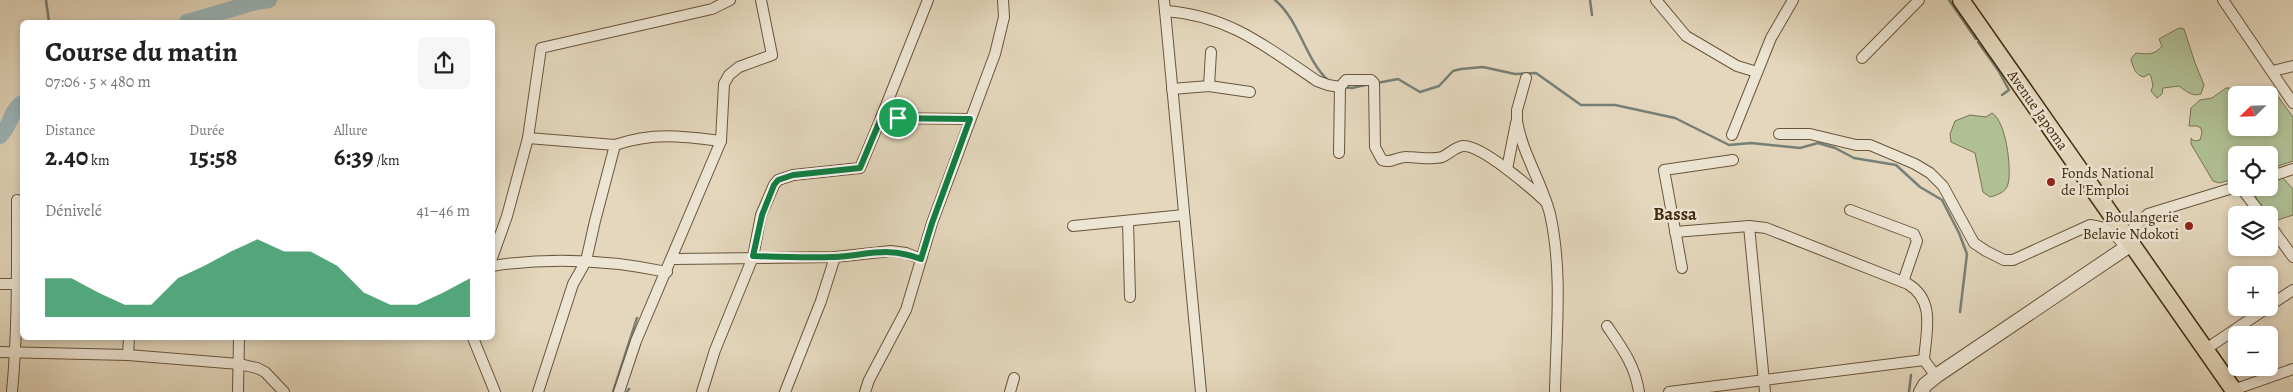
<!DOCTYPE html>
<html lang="fr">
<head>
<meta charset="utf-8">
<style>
	:root { --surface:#fff; --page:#f6f6f6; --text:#222; --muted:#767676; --accent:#0b8043 }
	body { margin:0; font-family:Alegreya,serif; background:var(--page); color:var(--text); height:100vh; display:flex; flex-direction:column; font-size:19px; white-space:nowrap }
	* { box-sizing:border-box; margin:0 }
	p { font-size:16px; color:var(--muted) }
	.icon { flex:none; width:28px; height:28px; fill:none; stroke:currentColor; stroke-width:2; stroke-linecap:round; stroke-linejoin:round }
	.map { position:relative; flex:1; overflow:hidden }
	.details { position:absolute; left:20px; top:20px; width:475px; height:320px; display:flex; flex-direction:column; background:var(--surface); border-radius:8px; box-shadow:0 2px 8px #0003 }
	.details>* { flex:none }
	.needle { width:32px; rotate:247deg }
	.tools { position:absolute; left:2228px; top:86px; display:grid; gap:10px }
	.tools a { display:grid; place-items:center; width:50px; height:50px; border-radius:8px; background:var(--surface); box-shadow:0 2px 8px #0003; font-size:25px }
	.pin { position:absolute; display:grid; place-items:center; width:42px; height:42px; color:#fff; margin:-21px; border:2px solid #fff; border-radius:50%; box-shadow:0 1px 5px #0007 }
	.round { display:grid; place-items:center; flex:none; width:52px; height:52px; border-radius:8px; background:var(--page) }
	.overview { display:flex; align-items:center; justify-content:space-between; height:85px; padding:0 25px }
	h1 { font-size:28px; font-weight:600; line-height:38px }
	.metrics { display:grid; grid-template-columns:repeat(3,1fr); gap:8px; height:85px; padding:5px 25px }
	.metrics div { display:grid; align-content:center }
	.metrics b { font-size:25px; font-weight:600 }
	.metrics small { font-size:14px; font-weight:400 }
	.metrics p { font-size:14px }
	.chart { height:140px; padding:10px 25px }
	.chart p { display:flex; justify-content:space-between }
	.chart svg { width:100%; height:90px; margin-top:5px; fill:var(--accent); opacity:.7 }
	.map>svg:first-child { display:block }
	.green { fill:#b0bf94; stroke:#797450 }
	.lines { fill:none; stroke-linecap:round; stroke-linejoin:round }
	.stream { stroke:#777f76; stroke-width:2.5 }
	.river { stroke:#9bb7bc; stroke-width:16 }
	.minor-casing { stroke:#6a5539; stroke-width:12 }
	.tertiary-casing { stroke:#6a5539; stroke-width:16 }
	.primary-casing { stroke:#422a0d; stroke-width:19 }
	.minor { stroke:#ede5d4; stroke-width:10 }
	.tertiary { stroke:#ede5d4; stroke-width:14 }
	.primary { stroke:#e4d7bd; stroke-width:16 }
	.route-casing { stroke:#fff; stroke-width:10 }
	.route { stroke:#0b8043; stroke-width:6 }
	.poi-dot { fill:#8f2418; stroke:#ede5d4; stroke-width:2 }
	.labels { text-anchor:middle; stroke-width:5; stroke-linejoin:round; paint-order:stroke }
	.street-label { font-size:15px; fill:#422a0d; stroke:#ede5d4 }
	.poi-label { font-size:15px; fill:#422a0d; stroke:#ede5d4; text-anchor:start }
	.quarter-label { font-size:18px; font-weight:bold; fill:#422a0d; stroke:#ede5d4 }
</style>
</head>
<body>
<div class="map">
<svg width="2293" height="392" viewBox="0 0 2293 392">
	<rect width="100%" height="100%" fill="#e4d7bd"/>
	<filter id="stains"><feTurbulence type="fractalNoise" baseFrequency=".004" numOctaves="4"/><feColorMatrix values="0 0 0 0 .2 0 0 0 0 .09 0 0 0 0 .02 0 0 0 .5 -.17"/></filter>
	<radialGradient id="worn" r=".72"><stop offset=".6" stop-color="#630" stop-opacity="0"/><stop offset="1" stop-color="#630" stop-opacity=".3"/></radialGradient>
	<g class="green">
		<path d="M2179,28L2184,29L2195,63L2204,85L2201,94C2192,97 2186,91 2179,86L2163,88L2162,94L2157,98L2151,91L2153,86L2151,76L2149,74L2144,77C2135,75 2133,67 2131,59L2136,53C2147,54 2154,56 2162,46L2159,39Z"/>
		<path d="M2226,88L2247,89L2251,95H2236V128H2269V95H2262L2270,90L2274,91L2293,117V161L2269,169V155H2236V167L2233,173L2235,179L2219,183L2213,181L2191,144V138L2194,141L2200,140L2202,133L2201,128L2197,126H2189L2191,108L2200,100L2212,98Z"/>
		<path d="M1992,113C2006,121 2012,169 2008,184C2006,192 1998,195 1990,197L1983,192L1975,153L1951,142L1950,134L1955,121L1970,115L1986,117Z"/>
		<path d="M2282,177L2293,189V215L2275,221L2258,202L2252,188H2269V181Z"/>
	</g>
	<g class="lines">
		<g class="stream">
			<path d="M46,0L49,22"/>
			<path d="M1275,0C1300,21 1305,60 1329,81"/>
			<path d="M1590,0L1592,15"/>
			<path d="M1949,0L1976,39"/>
			<path d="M1978,42L1998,70L2009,90L2002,95"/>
			<path d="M1377,83L1398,79L1420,92L1439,86L1453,71L1461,69L1483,67L1515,74L1536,73L1581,105H1615L1675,118L1729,145L1751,143L1800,148L1818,143L1835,148L1854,158L1896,165L1920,187L1942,200L1959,233L1967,254L1960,312"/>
			<path d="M1343,87L1352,88L1370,84"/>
			<path d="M0,125L1,135"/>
			<path d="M613,392L637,318"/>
			<path d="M627,392L629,389"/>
			<path d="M1909,392L1911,375"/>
		</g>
		<g class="river">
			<path d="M187,22L256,2L269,0"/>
			<path d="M0,136C11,126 10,111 22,103"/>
		</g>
		<g class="minor-casing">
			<g id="minor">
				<path d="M928,0L881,118L970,119"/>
				<path d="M1164,0L1201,392"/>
				<path d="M1656,0L1686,36L1737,66L1757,72"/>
				<path d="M2223,0L2293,103"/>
				<path d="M1165,11C1228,15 1267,47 1317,81L1328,85L1340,87"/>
				<path d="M1862,58L1919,0"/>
				<path d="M2273,71L2293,66"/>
				<path d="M1526,78L1517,110V121C1522,153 1542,182 1550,214C1563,271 1556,334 1555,392"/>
				<path d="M1209,86L1211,52"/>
				<path d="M1172,89L1209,86L1250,92"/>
				<path d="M1779,134H1810L1856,145H1870L1915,164L1930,173L1943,186L1974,243L1986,251L2004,260H2013L2090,225C2105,227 2113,231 2122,243"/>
				<path d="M1732,135L1771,38L1793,0"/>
				<path d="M528,138L615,145"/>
				<path d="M1339,153L1340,87L1346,80H1371L1374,83L1375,147L1382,160C1392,164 1397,156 1407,157C1418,157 1432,160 1442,157C1449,154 1455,147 1463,146C1482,145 1531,188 1546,202"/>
				<path d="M1507,169L1516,123"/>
				<path d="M2269,177L2293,169"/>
				<path d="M2241,188L2262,215"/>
				<path d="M1850,210L1914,234L1917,241L1903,282"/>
				<path d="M1128,221L1130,297"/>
				<path d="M2269,224L2293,257"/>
				<path d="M1073,226L1184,215"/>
				<path d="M1749,226L1765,392"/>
				<path d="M1675,232L1749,226L1766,228L1908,284C1936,301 1926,332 1924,360"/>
				<path d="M2126,235L2148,214L2236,187"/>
				<path d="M492,258L507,216L528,138L541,48L712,9L730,0"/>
				<path d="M673,259L835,257L891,251L906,253L921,259"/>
				<path d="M492,266C550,257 610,260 667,272"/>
				<path d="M1682,268L1664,170L1733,160"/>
				<path d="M0,284H18"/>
				<path d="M2269,306L2293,290"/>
				<path d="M1607,326C1622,348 1635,365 1639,392"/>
				<path d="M473,338L495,392"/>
				<path d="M2206,349L2267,308"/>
				<path d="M0,352L128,355L239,364L257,368L265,372L284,392"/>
				<path d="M128,355L129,338"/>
				<path d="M2233,390L2293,369"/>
				<path d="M12,392C18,328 17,264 17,200"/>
				<path d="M238,392L239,338"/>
				<path d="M538,392L573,284L586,261L595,221L615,145C653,132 682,136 721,141"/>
				<path d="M619,392L636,341L721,141L724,84L729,75L739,67L772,55L761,0"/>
				<path d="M702,392L715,350L753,257L761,215L774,185L778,180L793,175L860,168L881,118"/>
				<path d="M785,392L821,301L835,257"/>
				<path d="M865,392L869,380L906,310L932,223L995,54L1004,17L1003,0"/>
				<path d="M1010,392L1014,378"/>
				<path d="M1669,392L1924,360L1936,376"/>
			</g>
		</g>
		<g class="tertiary-casing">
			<path id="tertiary" d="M1921,392L1925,385L1936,376L2133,243"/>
		</g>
		<g class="primary-casing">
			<path id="primary" d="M1961,0L2235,392"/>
		</g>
		<use href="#minor" class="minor"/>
		<use href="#tertiary" class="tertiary"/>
		<use href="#primary" class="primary"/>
	</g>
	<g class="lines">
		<g class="route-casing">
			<path id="route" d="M881,118L970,119L932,223L921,259C888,246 868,255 834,257C807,258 780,257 753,256L762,215L774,185L778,180L793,175L860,168Z"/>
		</g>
		<use href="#route" class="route"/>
	</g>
	<g class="poi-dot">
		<circle cx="2051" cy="182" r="5"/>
		<circle cx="2189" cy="226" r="5"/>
	</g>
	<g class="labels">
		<g class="street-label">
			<text transform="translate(2038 110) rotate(55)" y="5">Avenue Japoma</text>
		</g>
		<g class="poi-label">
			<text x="2061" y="178">Fonds National<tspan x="2061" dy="17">de l'Emploi</tspan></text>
			<text x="2179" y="222" text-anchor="end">Boulangerie<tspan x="2179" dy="17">Belavie Ndokoti</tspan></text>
		</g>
		<g class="quarter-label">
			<text x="1675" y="220">Bassa</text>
		</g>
	</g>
	<rect width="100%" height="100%" filter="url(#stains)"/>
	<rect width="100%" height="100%" fill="url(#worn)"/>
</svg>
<div class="tools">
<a><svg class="needle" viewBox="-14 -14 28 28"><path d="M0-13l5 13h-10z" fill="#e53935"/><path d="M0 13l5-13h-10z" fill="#767676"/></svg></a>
<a><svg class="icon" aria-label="locate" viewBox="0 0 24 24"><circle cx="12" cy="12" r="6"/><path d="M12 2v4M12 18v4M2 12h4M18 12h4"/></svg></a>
<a><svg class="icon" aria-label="layers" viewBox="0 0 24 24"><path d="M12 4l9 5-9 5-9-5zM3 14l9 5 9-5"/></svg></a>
<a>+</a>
<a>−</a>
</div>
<div class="pin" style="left:898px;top:118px;background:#1e9e55"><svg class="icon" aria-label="arrive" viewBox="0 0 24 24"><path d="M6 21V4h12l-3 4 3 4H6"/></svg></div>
<section class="details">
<div class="overview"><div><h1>Course du matin</h1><p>07:06 · 5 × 480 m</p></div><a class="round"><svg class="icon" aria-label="share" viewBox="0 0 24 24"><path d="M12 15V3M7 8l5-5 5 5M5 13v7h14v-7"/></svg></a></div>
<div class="metrics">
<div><p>Distance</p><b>2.40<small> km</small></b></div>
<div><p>Durée</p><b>15:58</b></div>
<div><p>Allure</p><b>6:39<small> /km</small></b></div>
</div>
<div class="chart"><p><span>Dénivelé</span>41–46 m</p>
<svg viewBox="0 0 160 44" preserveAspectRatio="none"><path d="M0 44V25L10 25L20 32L30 38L40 38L50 25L60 19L70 12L80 6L90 12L100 12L110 19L120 32L130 38L140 38L150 32L160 25V44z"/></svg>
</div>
</section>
</div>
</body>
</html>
